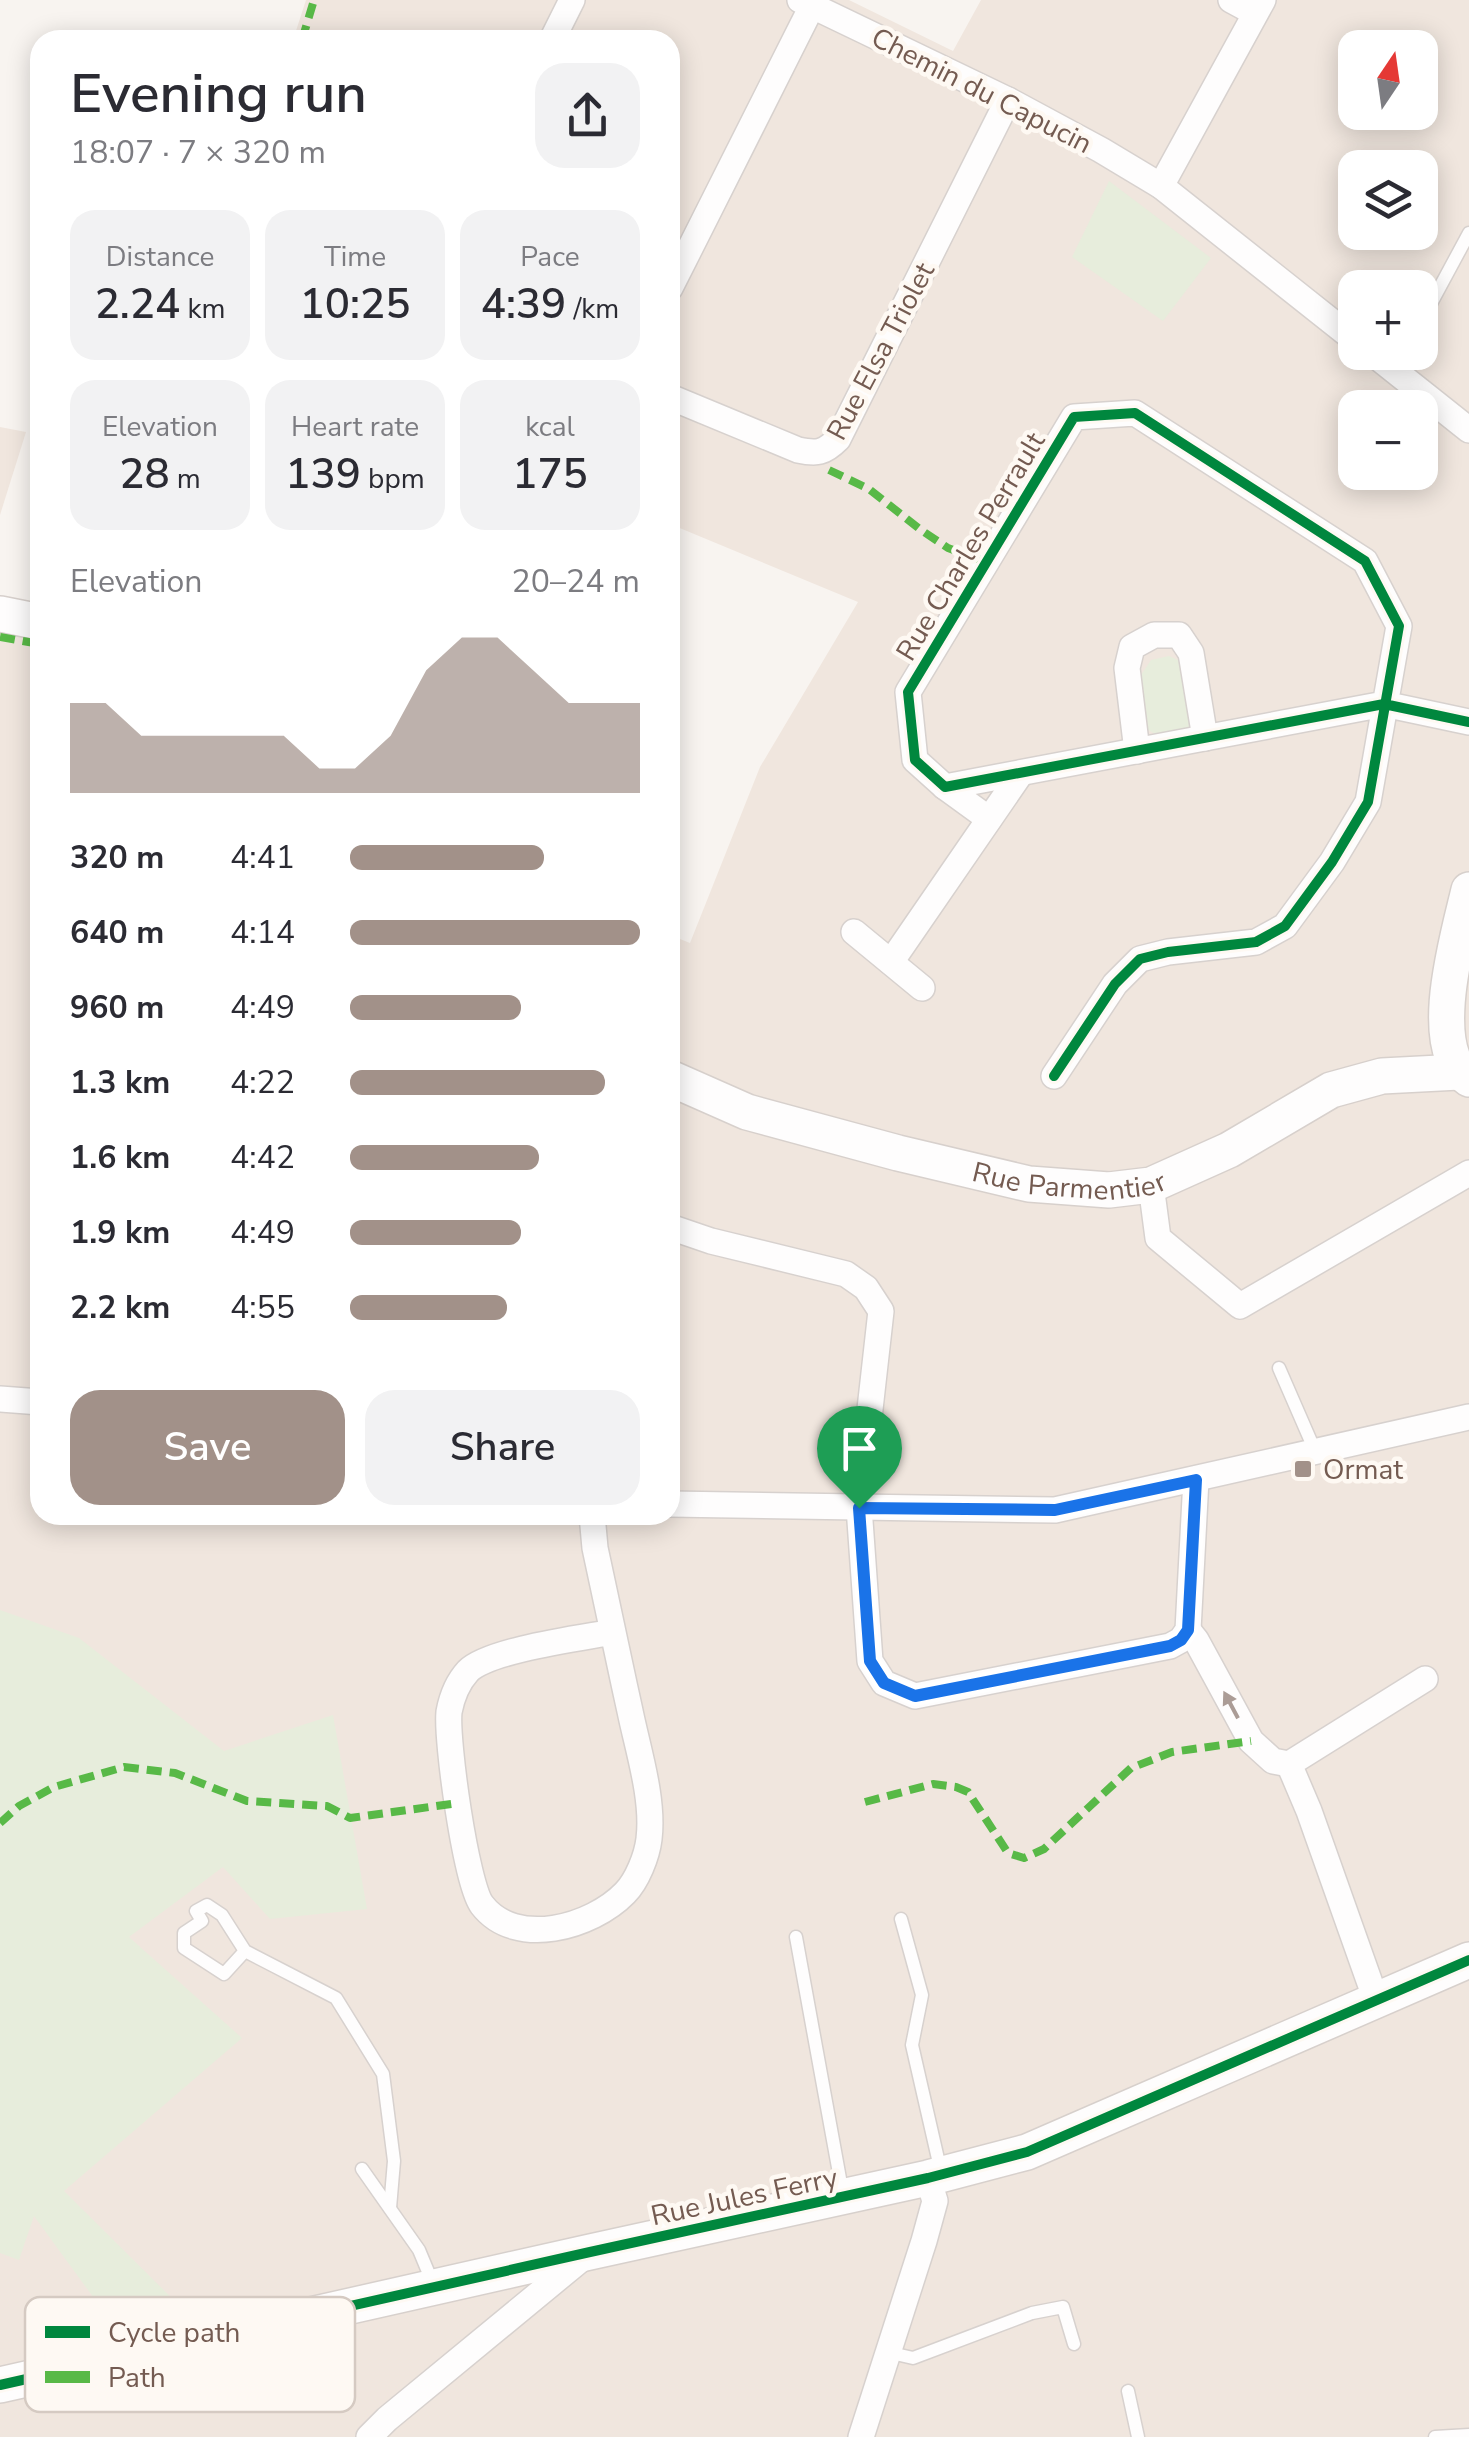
<!DOCTYPE html>
<html lang="en">
<head>
<meta charset="utf-8">
<style>
	:root { --surface:#fff; --page:#f2f2f3; --text:#2b2b33; --muted:#7c7c81; --accent:#a29189 }
	body { margin:0; font-family:"Nunito Sans",sans-serif; background:var(--page); color:var(--text); height:100vh; display:flex; flex-direction:column; font-size:38px; white-space:nowrap }
	* { box-sizing:border-box; margin:0 }
	p { font-size:32px; color:var(--muted) }
	.icon { flex:none; width:55px; height:55px; fill:none; stroke:currentColor; stroke-width:2; stroke-linecap:round; stroke-linejoin:round }
	.map { position:relative; flex:1; overflow:hidden }
	.panel { position:absolute; left:30px; top:30px; width:650px; height:1495px; display:flex; flex-direction:column; background:var(--surface); border-radius:30px; box-shadow:0 5px 25px #0003 }
	.panel>* { flex:none }
	.needle { width:65px; rotate:13deg }
	.buttons { position:absolute; left:1338px; top:30px; display:grid; gap:20px }
	.buttons a { display:grid; place-items:center; width:100px; height:100px; border-radius:20px; background:var(--surface); box-shadow:0 5px 25px #0003; font-size:50px }
	.pin { position:absolute; display:grid; place-items:center; width:85px; height:85px; color:#fff; margin:-102px -42px; border-radius:50% 50% 50% 0; rotate:-45deg; box-shadow:0 0 10px #0007 }
	.pin .icon { rotate:45deg }
	.round { display:grid; place-items:center; flex:none; width:105px; height:105px; border-radius:30px; background:var(--page) }
	.head { display:flex; align-items:center; justify-content:space-between; height:170px; padding:0 40px }
	h1 { font-size:55px; font-weight:600; line-height:75px }
	.stats { display:grid; grid-template-columns:repeat(3,1fr); gap:15px; height:170px; padding:10px 40px }
	.stats div { display:grid; align-content:center; border-radius:25px; background:var(--page); text-align:center }
	.stats b { font-size:42px; font-weight:600 }
	.stats small { font-size:28px; font-weight:400 }
	.stats p { font-size:28px }
	.chart { height:280px; padding:20px 40px }
	.chart p { display:flex; justify-content:space-between }
	.chart svg { width:100%; height:180px; margin-top:10px; fill:var(--accent); opacity:.7 }
	.action { display:flex; gap:20px; margin-top:auto; padding:20px 40px }
	.action a { flex:1; height:115px; border-radius:30px; background:var(--accent); color:#fff; font-size:40px; font-weight:600; line-height:115px; text-align:center }
	.action a+a { background:var(--page); color:var(--text) }
	ul { padding:0 40px; list-style:none; font-size:32px }
	li { display:grid; grid-template-columns:160px 120px 1fr; align-items:center; height:75px }
	li i { height:25px; border-radius:12px; background:var(--accent) }
	.map>svg:first-child { display:block }
	.residential { fill:#f0e6de; fill-rule:evenodd }
	.green { fill:#e7eddc }
	.lines { fill:none; stroke-linecap:round; stroke-linejoin:round }
	.lane-casing { stroke:#d7d1ce; stroke-width:15 }
	.street-casing { stroke:#d7d1ce; stroke-width:28 }
	.secondary-casing { stroke:#d7d0cc; stroke-width:38 }
	.lane { stroke:#fefdfd; stroke-width:12 }
	.street { stroke:#fefdfd; stroke-width:25 }
	.secondary { stroke:#fefdfd; stroke-width:35 }
	.quiet { stroke:#58b947; stroke-width:8; stroke-dasharray:15 8; stroke-linecap:butt }
	.cycleway-casing { stroke:#fef9f3; stroke-width:16 }
	.cycleway { stroke:#00873e; stroke-width:10 }
	.oneway { fill:#ab9c96 }
	.route-casing { stroke:#fff; stroke-width:20 }
	.route { stroke:#1a73e8; stroke-width:12 }
	.poi-dot { fill:#a29189; stroke:#fef9f3; stroke-width:4 }
	.labels { text-anchor:middle; stroke-width:9; stroke-linejoin:round; paint-order:stroke }
	.street-label { font-size:28px; fill:#745b51; stroke:#fef9f3 }
	.poi-label { font-size:28px; fill:#745b51; stroke:#fef9f3; text-anchor:start }
	.key { fill:#fef9f3; stroke:#d5cac2; stroke-width:2.5 }
	.key-label { font-size:28px; fill:#745b51 }
</style>
</head>
<body>
<div class="map">
<svg width="1469" height="2437" viewBox="0 0 1469 2437">
	<rect width="100%" height="100%" fill="#f8f4f0"/>
	<g class="residential">
		<path d="M306,0H849L953,51L981,0H1469V2437H0V601L40,608V1515H670V935L690,943L760,767L858,602L670,524V40H293ZM1355,48H1420V112H1355ZM1355,168H1420V232H1355ZM1355,288H1420V352H1355ZM1355,408H1420V472H1355Z"/>
		<path d="M0,427L26,432L0,515Z"/>
	</g>
	<g class="green">
		<path d="M1109,181L1211,258L1163,321L1072,257Z"/>
		<path d="M1169,656L1178,660L1183,667L1190,726C1179,736 1155,740 1145,726L1141,675L1151,660Z"/>
		<path d="M0,1610L79,1638L224,1751L333,1715L367,1909L270,1919L223,1867L129,1937L242,2038L64,2191L196,2322L123,2338L34,2216L19,2260L0,2253Z"/>
	</g>
	<g class="lines">
		<g class="lane-casing">
			<g id="lane">
				<path d="M1420,324L1469,233"/>
				<path d="M1279,1368L1316,1453"/>
				<path d="M901,1919L922,1995L912,2045L941,2172"/>
				<path d="M796,1937L843,2195"/>
				<path d="M245,1951L222,1915L207,1905L196,1911L202,1921L184,1933V1948L224,1974L245,1951L336,1998L383,2074L394,2161L390,2208"/>
				<path d="M362,2169L419,2250L434,2286"/>
				<path d="M887,2352L913,2358L1032,2313L1063,2307L1074,2344"/>
				<path d="M1128,2391L1138,2437"/>
				<path d="M1435,2437L1469,2435"/>
			</g>
		</g>
		<g class="street-casing">
			<g id="street">
				<path d="M800,0L1008,100L1101,150L1161,186L1355,340"/>
				<path d="M1231,0L1255,13"/>
				<path d="M552,40L572,0"/>
				<path d="M1161,186L1263,0"/>
				<path d="M670,288L812,6"/>
				<path d="M1371,352L1469,430"/>
				<path d="M670,397L798,450C817,454 824,453 838,439L1008,100"/>
				<path d="M1137,751L1127,668L1132,647L1154,635H1179L1191,653L1205,738"/>
				<path d="M945,787L989,819"/>
				<path d="M854,932L922,988"/>
				<path d="M891,962L1021,773"/>
				<path d="M1054,1076L1115,984L1140,959L1168,952L1256,942L1285,926L1332,862L1368,802L1399,626L1365,561L1135,413L1074,417L908,692L915,760L945,787L1384,704L1469,722"/>
				<path d="M1151,1185L1158,1238L1240,1306L1469,1173"/>
				<path d="M670,1227L711,1241L846,1274L866,1288L881,1311L859,1507L870,1661L884,1683L915,1696L1170,1646L1181,1640L1188,1630L1196,1479"/>
				<path d="M0,1399L40,1402"/>
				<path d="M670,1504L1055,1510L1469,1417"/>
				<path d="M592,1515L595,1548C607,1603 618,1657 630,1711C638,1750 654,1799 649,1839C647,1856 637,1881 625,1893C592,1927 516,1949 482,1905C466,1884 446,1740 449,1712C452,1696 457,1683 468,1671C489,1650 581,1638 613,1632"/>
				<path d="M1188,1630L1196,1640L1251,1741L1273,1761L1289,1764"/>
				<path d="M1376,2000L1309,1811L1289,1764L1425,1679"/>
				<path d="M369,2437L387,2419L586,2255"/>
				<path d="M861,2437L924,2241L935,2201L928,2178"/>
			</g>
		</g>
		<g class="secondary-casing">
			<g id="secondary">
				<path d="M0,614L40,622"/>
				<path d="M1469,890C1459,933 1424,1049 1469,1079"/>
				<path id="s1" d="M670,1078L747,1112L898,1153L1029,1184L1109,1190L1151,1185L1229,1150L1331,1090L1382,1076L1459,1072"/>
				<path d="M0,2385L590,2252L928,2178L1027,2152L1469,1960"/>
			</g>
		</g>
		<use href="#lane" class="lane"/>
		<use href="#street" class="street"/>
		<use href="#secondary" class="secondary"/>
		<g class="quiet">
			<path d="M302,40L314,0"/>
			<path d="M829,470L869,489L921,530L948,548L986,562"/>
			<path d="M0,637L40,644"/>
			<path d="M865,1802L933,1784L956,1787L968,1792L1008,1853L1024,1858L1044,1849L1131,1768L1172,1752L1251,1741"/>
			<path d="M0,1823L19,1806L54,1787L124,1767L175,1773L247,1801L327,1806L350,1818L458,1803"/>
		</g>
		<g class="cycleway-casing">
			<g id="cycleway">
				<path d="M1054,1076L1115,984L1140,959L1168,952L1256,942L1285,926L1332,862L1368,802L1399,626L1365,561L1135,413L1074,417L908,692L915,760L945,787L1384,704L1469,722"/>
				<path d="M0,2385L590,2252L928,2178L1027,2152L1469,1960"/>
			</g>
		</g>
		<use href="#cycleway" class="cycleway"/>
	</g>
	<defs><path id="oneway-solid" d="M-6-.8H1V-3.2L6.5 0L1 3.2V.8H-6Z" transform="scale(2.5)"/></defs>
	<use class="oneway" href="#oneway-solid" transform="translate(1231 1705) rotate(-118)"/>
	<g class="lines">
		<g class="route-casing">
			<path id="route" d="M1196,1480L1188,1630L1181,1640L1170,1646L915,1696L884,1683L870,1661L859,1508L1055,1510Z"/>
		</g>
		<use href="#route" class="route"/>
	</g>
	<rect class="poi-dot" x="1293" y="1459" width="20" height="20" rx="5"/>
	<g class="labels">
		<g class="street-label">
			<text transform="translate(982 90) rotate(27)" y="10">Chemin du Capucin</text>
			<text transform="translate(880 351) rotate(-62)" y="10">Rue Elsa Triolet</text>
			<text transform="translate(970 546) rotate(-59)" y="10">Rue Charles Perrault</text>
			<text dy="10" stroke="none"><textPath href="#s1" startOffset="415">Rue Parmentier</textPath></text>
			<text transform="translate(744 2196) rotate(-12)" y="10">Rue Jules Ferry</text>
		</g>
		<g class="poi-label">
			<text x="1323" y="1479">Ormat</text>
		</g>
	</g>
	<rect x="25" y="2297" width="330" height="115" rx="15" class="key"/>
	<rect x="45" y="2326" width="45" height="12" fill="#00873e"/>
	<rect x="45" y="2371" width="45" height="12" fill="#58b947"/>
	<g class="key-label">
		<text x="108" y="2342">Cycle path</text>
		<text x="108" y="2387">Path</text>
	</g>
</svg>
<div class="buttons">
<a><svg class="needle" viewBox="-14 -14 28 28"><path d="M0-13l5 13h-10z" fill="#e53935"/><path d="M0 13l5-13h-10z" fill="#7c7c81"/></svg></a>
<a><svg class="icon" aria-label="layers" viewBox="0 0 24 24"><path d="M12 4l9 5-9 5-9-5zM3 14l9 5 9-5"/></svg></a>
<a>+</a>
<a>−</a>
</div>
<div class="pin" style="left:859px;top:1508px;background:#1e9e55"><svg class="icon" aria-label="arrive" viewBox="0 0 24 24"><path d="M6 21V4h12l-3 4 3 4H6"/></svg></div>
<section class="panel">
<div class="head"><div><h1>Evening run</h1><p>18:07 · 7 × 320 m</p></div><a class="round"><svg class="icon" aria-label="share" viewBox="0 0 24 24"><path d="M12 15V3M7 8l5-5 5 5M5 13v7h14v-7"/></svg></a></div>
<div class="stats">
<div><p>Distance</p><b>2.24<small> km</small></b></div>
<div><p>Time</p><b>10:25</b></div>
<div><p>Pace</p><b>4:39<small> /km</small></b></div>
</div>
<div class="stats">
<div><p>Elevation</p><b>28<small> m</small></b></div>
<div><p>Heart rate</p><b>139<small> bpm</small></b></div>
<div><p>kcal</p><b>175</b></div>
</div>
<div class="chart"><p><span>Elevation</span>20–24 m</p>
<svg viewBox="0 0 160 44" preserveAspectRatio="none"><path d="M0 44V22L10 22L20 30L30 30L40 30L50 30L60 30L70 38L80 38L90 30L100 14L110 6L120 6L130 14L140 22L150 22L160 22V44z"/></svg>
</div>
<ul>
<li><b>320 m</b>4:41<i style="width:67%"></i></li>
<li><b>640 m</b>4:14<i style="width:100%"></i></li>
<li><b>960 m</b>4:49<i style="width:59%"></i></li>
<li><b>1.3 km</b>4:22<i style="width:88%"></i></li>
<li><b>1.6 km</b>4:42<i style="width:65%"></i></li>
<li><b>1.9 km</b>4:49<i style="width:59%"></i></li>
<li><b>2.2 km</b>4:55<i style="width:54%"></i></li>
</ul>
<div class="action"><a>Save</a><a>Share</a></div>
</section>
</div>
</body>
</html>
